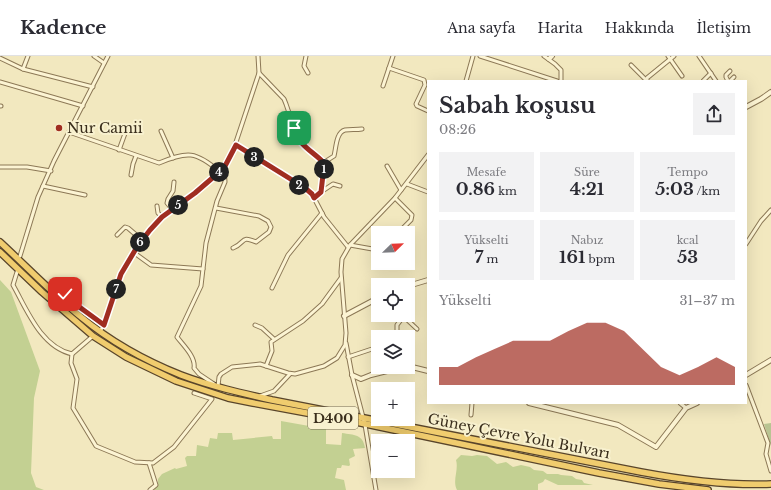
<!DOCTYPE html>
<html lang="tr">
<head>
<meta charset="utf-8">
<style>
	:root { --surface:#fff; --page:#f2f2f3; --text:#2b2b33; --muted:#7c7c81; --line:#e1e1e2; --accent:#a02d21 }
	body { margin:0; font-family:"Libre Baskerville",serif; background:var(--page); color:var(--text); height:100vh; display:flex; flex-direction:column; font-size:15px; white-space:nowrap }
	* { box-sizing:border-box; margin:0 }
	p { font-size:13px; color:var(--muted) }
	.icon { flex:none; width:22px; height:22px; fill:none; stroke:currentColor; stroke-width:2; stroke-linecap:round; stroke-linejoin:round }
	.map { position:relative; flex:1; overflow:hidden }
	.panel { position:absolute; left:427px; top:24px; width:320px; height:324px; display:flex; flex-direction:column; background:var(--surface); border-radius:0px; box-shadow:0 4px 16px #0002 }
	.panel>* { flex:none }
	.needle { width:26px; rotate:67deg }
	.controls { position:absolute; left:371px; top:170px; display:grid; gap:8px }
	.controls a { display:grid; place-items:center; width:44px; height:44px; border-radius:0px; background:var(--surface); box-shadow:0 4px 16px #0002; font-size:20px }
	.pin { position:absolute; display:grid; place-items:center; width:34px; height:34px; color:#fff; margin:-17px; border-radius:8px; box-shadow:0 2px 6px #0006 }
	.km { position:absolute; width:20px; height:20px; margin:-10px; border-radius:50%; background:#222; color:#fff; font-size:11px; line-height:20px; text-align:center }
	.round { display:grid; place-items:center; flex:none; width:42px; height:42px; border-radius:0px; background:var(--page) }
	.headline { display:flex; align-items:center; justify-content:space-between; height:68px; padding:0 12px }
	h1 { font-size:22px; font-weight:800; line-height:30px }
	.metrics { display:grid; grid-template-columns:repeat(3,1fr); gap:6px; height:68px; padding:4px 12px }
	.metrics div { display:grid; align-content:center; border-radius:0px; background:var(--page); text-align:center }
	.metrics b { font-size:17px; font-weight:800 }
	.metrics small { font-size:11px; font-weight:400 }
	.metrics p { font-size:11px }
	.chart { height:112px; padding:8px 12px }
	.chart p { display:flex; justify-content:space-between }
	.chart svg { width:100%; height:72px; margin-top:4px; fill:var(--accent); opacity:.7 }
	header { display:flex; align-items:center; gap:24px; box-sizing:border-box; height:56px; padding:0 20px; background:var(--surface); border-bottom:1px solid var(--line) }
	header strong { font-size:19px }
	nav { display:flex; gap:22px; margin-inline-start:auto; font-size:14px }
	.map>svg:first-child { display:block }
	.green { fill:#c3d092 }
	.cemetery { fill:#b9c492 }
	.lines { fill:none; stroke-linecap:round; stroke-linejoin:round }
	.minor-casing { stroke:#8c7856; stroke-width:5 }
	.tertiary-casing { stroke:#8c7856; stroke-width:6 }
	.trunk-casing { stroke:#59452b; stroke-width:8 }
	.minor { stroke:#fcf4d3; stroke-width:3 }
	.tertiary { stroke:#fcf4d3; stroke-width:4 }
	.trunk { stroke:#f0cc6e; stroke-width:5.5 }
	.route-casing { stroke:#fff; stroke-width:8 }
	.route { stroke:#a02d21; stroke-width:5 }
	.poi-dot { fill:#a02d21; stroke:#f8f1cf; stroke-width:1.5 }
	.labels { text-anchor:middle; stroke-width:4; stroke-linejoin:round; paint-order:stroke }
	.shield { fill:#f8f1cf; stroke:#736852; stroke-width:1 }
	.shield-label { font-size:13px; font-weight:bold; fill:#3a2e1c }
	.poi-label { font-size:14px; fill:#3a2e1c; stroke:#f8f1cf; text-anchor:start }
	.street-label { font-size:14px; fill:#3a2e1c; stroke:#f8f1cf }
</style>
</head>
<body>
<header>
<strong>Kadence</strong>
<nav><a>Ana sayfa</a><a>Harita</a><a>Hakkında</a><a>İletişim</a></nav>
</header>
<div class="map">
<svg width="771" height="434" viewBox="0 0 771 434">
	<rect width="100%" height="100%" fill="#f2e8bf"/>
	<g class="green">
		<path d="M0,224L11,236L40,315L34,342L31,417L36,431L44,434H0Z"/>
		<path d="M281,365L326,373V388L341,389L342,377C354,379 363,378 365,392L353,393L355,400L349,403L350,409L349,410L342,409L341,412H337L335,422L344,424L346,434H154L158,427V423L162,418L175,412L176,413L187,410L185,402L187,400H196L197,389L208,391L210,382L217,383L218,377H232L233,384L272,380L273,383H281Z"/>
		<path d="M461,399L472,400L477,399L487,400L497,408L506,406L513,411L521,409L530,411L534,414L543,415L547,418H558L561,419L572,420L576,423L582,424L584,427L593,429H558L545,423L543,426L538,428V434H457C452,425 459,414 456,404Z"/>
	</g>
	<path class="cemetery" d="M771,367V390L764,368Z"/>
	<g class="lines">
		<g class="minor-casing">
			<g id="minor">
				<path d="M94,0L104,7"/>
				<path d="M306,0L304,10L308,17"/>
				<path d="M480,0L557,25"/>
				<path d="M544,0L555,8L561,14V25"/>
				<path d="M668,0L682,20"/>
				<path d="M699,0L716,25"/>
				<path d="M0,2L23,13L93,31"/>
				<path d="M631,9L647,25"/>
				<path d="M389,12L424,24L425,29L416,48L417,50L428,55"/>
				<path d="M23,13L28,0"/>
				<path d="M259,17L284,43L286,48L298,83L302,88L323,106L324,110L321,136L314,142"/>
				<path d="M466,25L473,0"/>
				<path d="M647,25V22L674,0"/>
				<path d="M703,25L711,17"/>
				<path d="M728,25L726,21V19L730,15"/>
				<path d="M730,25L734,21"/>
				<path d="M0,26L83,50"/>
				<path d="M383,30L393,0"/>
				<path d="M0,50H1"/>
				<path d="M161,75L173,102"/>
				<path d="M69,76L159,107C187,95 196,95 220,116"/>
				<path d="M235,89L305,132L312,138L324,161L348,191"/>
				<path d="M119,94L127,72"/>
				<path d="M323,107L334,100C336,93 336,76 345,74C350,73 356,74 362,73"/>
				<path d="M387,110L401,134"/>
				<path d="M0,111H27L51,115"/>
				<path d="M131,119L133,108L136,100"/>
				<path d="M407,128L428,136"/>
				<path d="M43,130L85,139"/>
				<path d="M321,136L333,128L340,130"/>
				<path d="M395,142L412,159L411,164L398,177"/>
				<path d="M157,150L158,157L162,161"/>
				<path d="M216,152L259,160L268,165L271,171L269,176L256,186C240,179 246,187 233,192"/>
				<path d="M172,153L167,147L168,143L173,135L174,126"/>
				<path d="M117,179L125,171L128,172L142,184"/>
				<path d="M746,188L761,165L771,154"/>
				<path d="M350,189L378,194"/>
				<path d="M133,196L151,209L203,213"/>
				<path d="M20,200L38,141L54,105L108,0"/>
				<path d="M17,216L13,229C27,254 41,291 72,298L93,280"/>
				<path d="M272,232L288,199L322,157"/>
				<path d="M63,234C68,246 93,262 104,269"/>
				<path d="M402,259L417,273"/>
				<path d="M255,269L262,272L274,283"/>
				<path d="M100,275L104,269L121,218L133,196L150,174L162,161L195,137L225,110L235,89L259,17L258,0"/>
				<path d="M397,281V269L403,261"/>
				<path d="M346,287L352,319L365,369L376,434"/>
				<path d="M72,298L71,307L77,323L73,352L96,390L135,406L153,407L174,391L212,343L194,337"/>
				<path d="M348,301L378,291"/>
				<path d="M266,310L272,295L271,286L303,265L322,248L341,222"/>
				<path d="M214,328L199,318L194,312C196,301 183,289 177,281L201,230L206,187L217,145L225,126L224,112"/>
				<path d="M746,329L768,387L766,398L771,415"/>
				<path d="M218,330L219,321L221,318L232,311L260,308L288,317L295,318L324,310L337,302L345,289L346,277L341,216L342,203L350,189L395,142L428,99"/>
				<path d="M260,340L274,335L290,318"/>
				<path d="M680,347L686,352"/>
				<path d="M471,359L472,347"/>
				<path d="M149,407L156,429L150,434"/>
			</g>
		</g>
		<g class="tertiary-casing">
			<g id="tertiary">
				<path d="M549,3L552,0"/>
				<path d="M746,51L761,43L771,36"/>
				<path d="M408,230L428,224"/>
				<path d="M344,260L378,242"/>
				<path d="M408,310L428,315"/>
				<path d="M352,319L361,323L371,319L403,311"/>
				<path d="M746,319L771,304"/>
				<path d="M529,347L618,369L656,391L686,352L697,347"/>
			</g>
		</g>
		<g class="trunk-casing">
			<g id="trunk">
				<path d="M0,186C27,211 52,237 81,261C110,285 146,305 181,319C210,330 241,337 272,344L641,416C684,424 727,430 771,428"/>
				<path d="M0,196L42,236L93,280L126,301L176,325L228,342L253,347L361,367L599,417L659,428L708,434"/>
			</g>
		</g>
		<use href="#minor" class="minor"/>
		<use href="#tertiary" class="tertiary"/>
		<use href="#trunk" class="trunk"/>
	</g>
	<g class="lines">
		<g class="route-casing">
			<path id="route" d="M65,238L78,250L104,269L121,218L137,191L150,174L162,161L195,137L224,112L236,89L305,132L312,138L314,142L321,136L324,110L323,106C311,94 299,90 294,72"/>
		</g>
		<use href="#route" class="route"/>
	</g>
	<circle class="poi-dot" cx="59" cy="72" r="4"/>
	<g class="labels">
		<rect class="shield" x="308" y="351" width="50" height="22" rx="3"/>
		<g class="shield-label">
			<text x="333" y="367">D400</text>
		</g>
		<g class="poi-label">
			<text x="67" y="77">Nur Camii</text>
		</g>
		<g class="street-label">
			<text transform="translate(519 380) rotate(11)" y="5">Güney Çevre Yolu Bulvarı</text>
		</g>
	</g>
</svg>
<div class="controls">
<a><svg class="needle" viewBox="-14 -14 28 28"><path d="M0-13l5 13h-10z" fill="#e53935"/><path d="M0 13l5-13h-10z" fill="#7c7c81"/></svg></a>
<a><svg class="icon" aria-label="locate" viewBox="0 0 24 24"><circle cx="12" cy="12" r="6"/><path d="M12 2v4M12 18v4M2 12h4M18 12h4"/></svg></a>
<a><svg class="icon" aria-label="layers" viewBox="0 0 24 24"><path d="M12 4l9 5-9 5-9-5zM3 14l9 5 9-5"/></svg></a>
<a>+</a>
<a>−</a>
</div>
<div class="pin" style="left:294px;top:72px;background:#1e9e55"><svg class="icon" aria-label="arrive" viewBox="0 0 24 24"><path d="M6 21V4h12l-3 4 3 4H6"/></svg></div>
<div class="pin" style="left:65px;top:238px;background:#d93025"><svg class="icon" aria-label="check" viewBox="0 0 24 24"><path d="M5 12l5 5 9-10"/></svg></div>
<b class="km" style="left:324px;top:113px">1</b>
<b class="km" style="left:299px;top:129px">2</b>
<b class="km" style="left:254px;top:101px">3</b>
<b class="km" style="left:219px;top:116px">4</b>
<b class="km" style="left:178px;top:149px">5</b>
<b class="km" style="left:140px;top:186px">6</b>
<b class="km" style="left:116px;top:233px">7</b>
<section class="panel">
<div class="headline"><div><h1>Sabah koşusu</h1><p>08:26</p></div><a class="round"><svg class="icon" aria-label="share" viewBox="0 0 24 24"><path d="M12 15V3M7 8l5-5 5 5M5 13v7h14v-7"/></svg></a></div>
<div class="metrics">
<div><p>Mesafe</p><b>0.86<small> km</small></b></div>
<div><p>Süre</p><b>4:21</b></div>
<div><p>Tempo</p><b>5:03<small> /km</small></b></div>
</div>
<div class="metrics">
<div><p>Yükselti</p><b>7<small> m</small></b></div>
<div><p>Nabız</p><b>161<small> bpm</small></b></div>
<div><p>kcal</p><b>53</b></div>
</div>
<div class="chart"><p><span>Yükselti</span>31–37 m</p>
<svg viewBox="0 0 160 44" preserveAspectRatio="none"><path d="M0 44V33L10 33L20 27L30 22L40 17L50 17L60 17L70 11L80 6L90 6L100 11L110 22L120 33L130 38L140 33L150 27L160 33V44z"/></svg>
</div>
</section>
</div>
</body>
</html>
